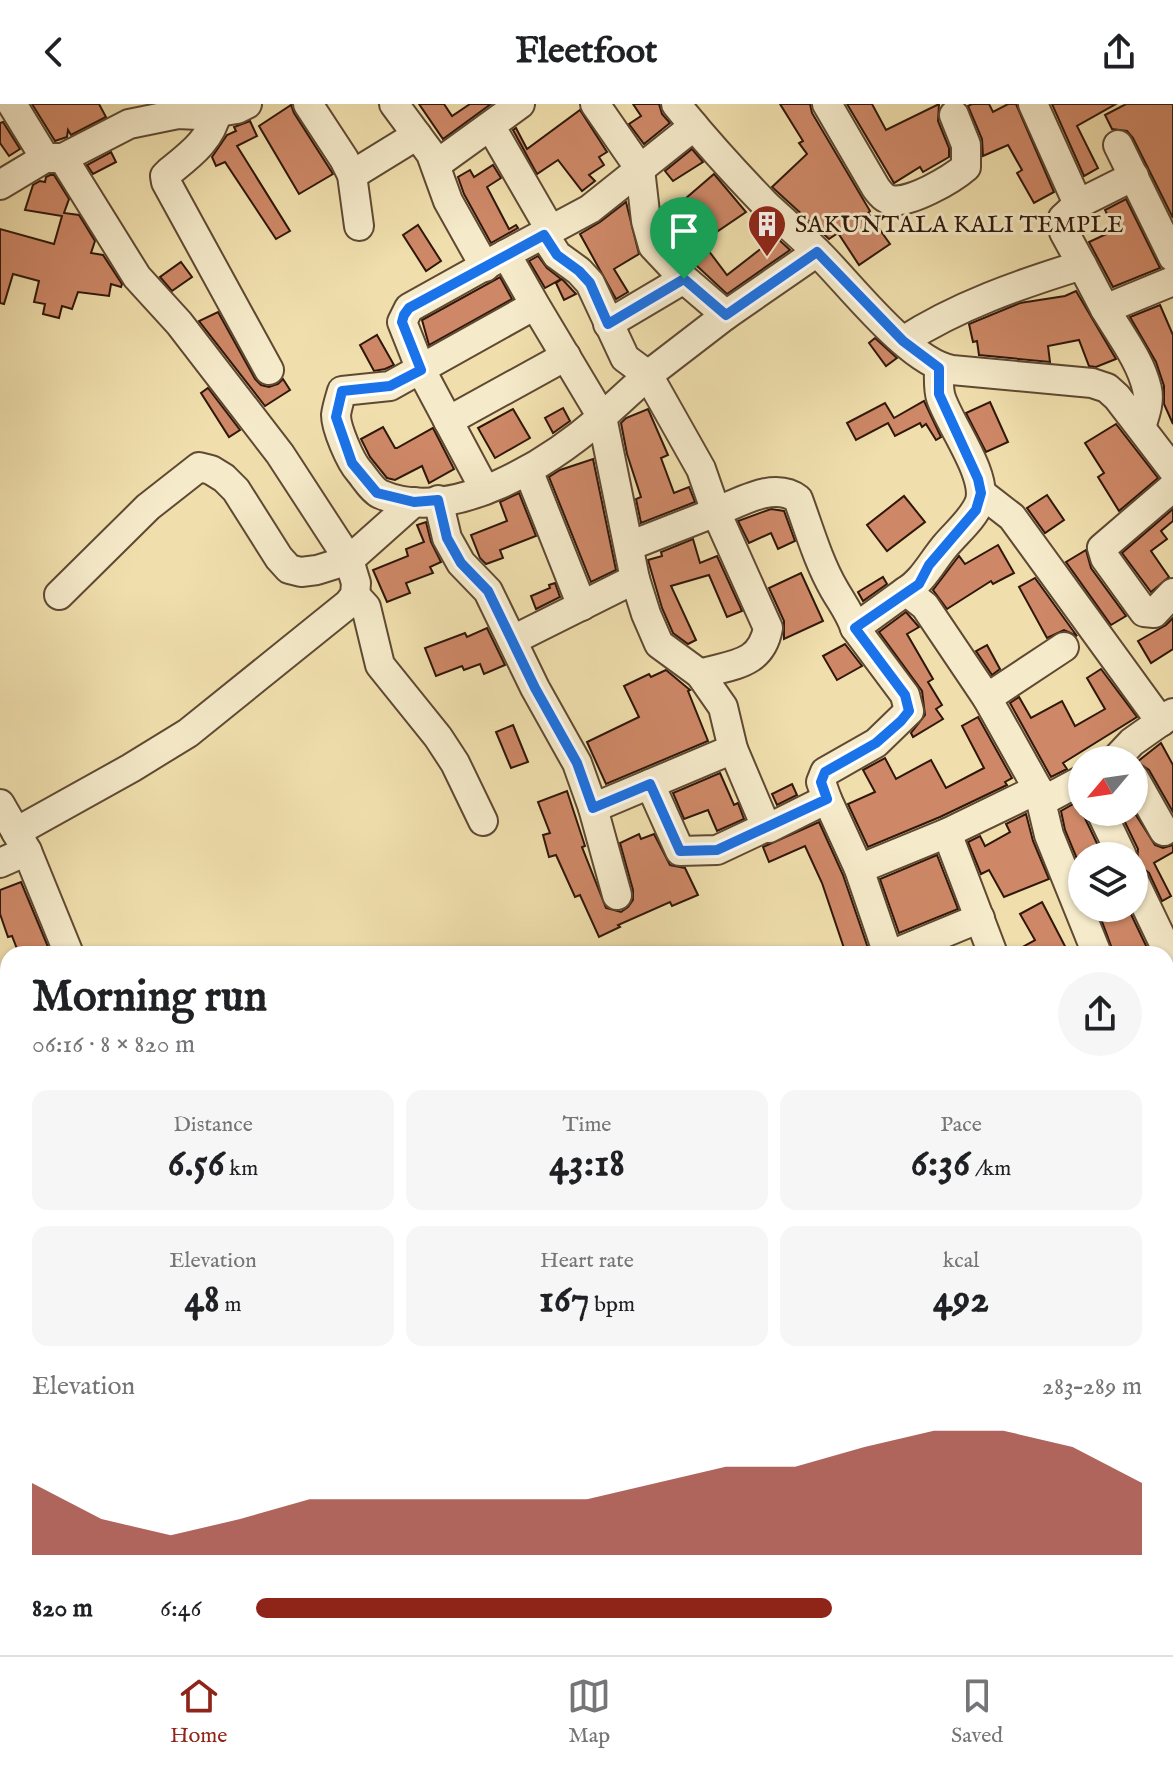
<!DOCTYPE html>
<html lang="en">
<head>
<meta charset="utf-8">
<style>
	:root { --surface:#fff; --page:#f6f6f6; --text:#202124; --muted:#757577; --line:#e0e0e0; --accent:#8f2418 }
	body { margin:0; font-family:"IM FELL English",serif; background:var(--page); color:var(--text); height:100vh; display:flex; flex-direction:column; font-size:30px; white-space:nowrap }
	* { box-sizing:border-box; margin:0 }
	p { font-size:26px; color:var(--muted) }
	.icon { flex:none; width:44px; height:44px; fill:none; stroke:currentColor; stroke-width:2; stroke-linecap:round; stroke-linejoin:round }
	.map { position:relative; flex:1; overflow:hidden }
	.drawer { position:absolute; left:0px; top:842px; width:1174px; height:710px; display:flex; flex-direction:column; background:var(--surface); border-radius:24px 24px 0 0; box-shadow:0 2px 6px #0004 }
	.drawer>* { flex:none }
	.needle { width:52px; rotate:241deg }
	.buttons { position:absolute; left:1068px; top:642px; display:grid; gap:16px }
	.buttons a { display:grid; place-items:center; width:80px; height:80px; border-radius:50%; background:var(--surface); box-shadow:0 2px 6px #0004; font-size:40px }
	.pin { position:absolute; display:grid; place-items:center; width:68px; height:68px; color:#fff; margin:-82px -34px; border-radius:50% 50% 50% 0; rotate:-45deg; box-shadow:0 0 8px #0007 }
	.pin .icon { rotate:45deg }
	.round { display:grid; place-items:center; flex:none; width:84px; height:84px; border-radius:42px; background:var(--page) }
	.headline { display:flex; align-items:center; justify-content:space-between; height:136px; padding:0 32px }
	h1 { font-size:44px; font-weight:700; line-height:60px }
	.metrics { display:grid; grid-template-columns:repeat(3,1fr); gap:12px; height:136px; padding:8px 32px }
	.metrics div { display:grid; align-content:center; border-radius:16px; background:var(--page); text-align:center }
	.metrics b { font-size:40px; font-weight:700 }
	.metrics small { font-size:22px; font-weight:400 }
	.metrics p { font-size:22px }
	.chart { height:224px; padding:16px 32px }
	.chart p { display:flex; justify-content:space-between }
	.chart svg { width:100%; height:144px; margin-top:8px; fill:var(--accent); opacity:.7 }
	ul { padding:0 32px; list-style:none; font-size:26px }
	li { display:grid; grid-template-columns:128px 96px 1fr; align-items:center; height:60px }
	li i { height:20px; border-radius:10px; background:var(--accent) }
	header { display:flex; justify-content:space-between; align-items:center; height:104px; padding:0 32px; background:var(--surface); font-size:36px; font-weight:700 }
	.tab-bar { display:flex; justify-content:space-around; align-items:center; height:112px; border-top:2px solid var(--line); background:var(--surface); font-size:22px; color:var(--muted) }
	.tab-bar a { display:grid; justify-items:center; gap:4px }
	.tab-bar .selected { color:var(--accent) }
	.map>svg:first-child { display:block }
	.building { fill:#ce8867; stroke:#2f170a; stroke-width:2 }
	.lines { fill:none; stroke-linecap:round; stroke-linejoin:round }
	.minor-casing { stroke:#5f4933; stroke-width:32 }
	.minor { stroke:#f5eaca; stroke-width:28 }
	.rail { stroke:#2f170a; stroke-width:5; stroke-dasharray:14 14; stroke-linecap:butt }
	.route-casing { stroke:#fff; stroke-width:16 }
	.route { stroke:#1a73e8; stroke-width:10 }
	.labels { text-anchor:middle; stroke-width:6; stroke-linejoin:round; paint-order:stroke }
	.poi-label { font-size:24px; fill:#2f170a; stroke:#f5eaca; text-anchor:start }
</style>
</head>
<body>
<header><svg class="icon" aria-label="back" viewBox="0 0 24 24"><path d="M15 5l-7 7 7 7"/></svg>Fleetfoot<svg class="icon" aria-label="share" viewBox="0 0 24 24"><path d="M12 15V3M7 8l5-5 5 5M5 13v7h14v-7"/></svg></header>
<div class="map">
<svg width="1173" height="1551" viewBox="0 0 1173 1551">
	<rect width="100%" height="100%" fill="#f0dfad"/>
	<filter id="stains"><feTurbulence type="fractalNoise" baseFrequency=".0025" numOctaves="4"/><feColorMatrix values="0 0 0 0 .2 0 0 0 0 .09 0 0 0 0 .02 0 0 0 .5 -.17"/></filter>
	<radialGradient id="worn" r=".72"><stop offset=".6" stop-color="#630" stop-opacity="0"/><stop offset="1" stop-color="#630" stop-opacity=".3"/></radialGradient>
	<g class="building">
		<path d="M32,0H99L106,13L71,31L68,26L67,33L55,37Z"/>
		<path d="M419,0H444L452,12L470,0H491L443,35Z"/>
		<path d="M633,0H659L662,10L670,19L644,40L629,20L641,12Z"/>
		<path d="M780,0H810L812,9L870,107L868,109L890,140L859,161L838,129L829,135L772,83L807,50L799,39L803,37Z"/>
		<path d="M847,0H872L886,26L939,0L938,17L949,44V53L923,68L920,63L894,79Z"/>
		<path d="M972,0H989L993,8L1008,0H1016L1054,88L1034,99L1017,69L1022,66L1008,41L983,52L982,35L968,2Z"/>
		<path d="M1052,0H1116L1077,22L1098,64L1084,72Z"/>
		<path d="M1126,0H1173V114L1133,34L1127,27L1112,25L1105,11Z"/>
		<path d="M291,1L294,9L333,70L299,90L259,22Z"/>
		<path d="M580,6L607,48L599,53L604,61L589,71L595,77L582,87L558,56L537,70L513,26L516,24L527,45Z"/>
		<path d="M250,17L257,32L237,42L290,127L276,135L225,58L216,62L212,53L227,31L236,27L234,23Z"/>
		<path d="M3,18L20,45L9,52L0,39V19Z"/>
		<path d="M692,45L703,58L673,77L665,67Z"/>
		<path d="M111,48L116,58L93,70L87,61Z"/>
		<path d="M493,61L501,74L487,83L509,125L516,121L518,124L491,139L464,90L458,73L470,66L474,73Z"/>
		<path d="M714,70L746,108L702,138L727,171L776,133L790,146L727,190L681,147L689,141L664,113Z"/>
		<path d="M50,71H54L69,95L64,109L79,111L95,137L91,149L103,151L122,180L121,183L111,180L109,192L78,188L72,205L62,202L59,214L43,210L45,200L34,198L39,177L13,170L4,200L0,199V125L54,140L62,112L25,106L33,81L40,77L45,78L46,73Z"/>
		<path d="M1126,95L1160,164L1113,183L1089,138L1115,126L1105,106Z"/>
		<path d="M626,98L639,150L614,165L628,188L616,195L580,130L600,118Z"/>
		<path d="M418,121L441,157L426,167L403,131Z"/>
		<path d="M538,152L547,164L561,175L545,184L529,157Z"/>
		<path d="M181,158L192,173L172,187L160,173Z"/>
		<path d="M500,173L512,195L429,241L422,216Z"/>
		<path d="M562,175L576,190L564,196L556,179Z"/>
		<path d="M1076,187L1116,255L1096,263L1089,262L1079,236L1048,242L1050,258L979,251L977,237L973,238L969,220L1020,199L1065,192Z"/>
		<path d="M1160,201L1173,231V320L1164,300V282L1156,258L1130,213Z"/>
		<path d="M218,208L255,275L261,281L269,283L278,280L283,275L290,286L265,302L199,217Z"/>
		<path d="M377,231L394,261L385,265L374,267L360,241Z"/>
		<path d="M875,234L897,254L886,262L869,239Z"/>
		<path d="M208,284L240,326L229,333L201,289Z"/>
		<path d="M924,297L941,333L936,336L926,320L922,323L920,319L895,332L888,319L856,336L847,319L885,299L894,314Z"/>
		<path d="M990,298L1008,338L986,348L966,309Z"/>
		<path d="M563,304L570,317L553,329L545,314Z"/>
		<path d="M513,305L530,334L495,354L478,324Z"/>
		<path d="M648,305L668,351L661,354L674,389L689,383L695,398L641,419L636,395L641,393L627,350L621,319L626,314Z"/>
		<path d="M1116,320L1158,374L1119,407L1098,373L1104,369L1085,339Z"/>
		<path d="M383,323L395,344H397L433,324L454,365L429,379L422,362L395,376L387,374L370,353L361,335Z"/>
		<path d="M593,355L616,466L591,478L549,373L560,366Z"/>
		<path d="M519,389L536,432L500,446L503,454L486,460L480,454L471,431L507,417L500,398Z"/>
		<path d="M1047,391L1064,416L1045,429L1027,404Z"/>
		<path d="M904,392L925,418L887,447L867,421Z"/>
		<path d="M771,405L784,407L795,437L778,445L771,429L749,439L738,417Z"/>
		<path d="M1173,405V417L1161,427L1167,435L1151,447L1169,473L1151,488L1122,449Z"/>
		<path d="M426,418L431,438L441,458L430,463L433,469L406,479L410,489L387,498L373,466L408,452L406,445L424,438L417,421Z"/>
		<path d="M693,435L700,459L717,452L742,507L727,513L709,471L671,482L696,536L688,540L673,529L662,504L648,456L662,452L661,448Z"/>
		<path d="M998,441L1014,469L993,480L991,477L947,505L933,486L955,457L959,452L965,460Z"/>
		<path d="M1086,446L1091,464L1126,512L1111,521L1066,458Z"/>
		<path d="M801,469L823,517L784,535V517L769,484Z"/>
		<path d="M883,473L887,480L863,497L858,488Z"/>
		<path d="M1035,474L1074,528L1077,532L1064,526L1047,534L1019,483Z"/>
		<path d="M555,479L560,493L536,505L531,492L550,484L549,481Z"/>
		<path d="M906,508L919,523L907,530L933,575L928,578L942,601L936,605L943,615L913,633L911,629L925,611L922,587L879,528Z"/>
		<path d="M1173,514V545L1151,559L1138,537L1166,521Z"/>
		<path d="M487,524L505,561L484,570L480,560L464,566L462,562L436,572L425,544L465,529L467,533Z"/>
		<path d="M845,540L862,562L837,576L823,552Z"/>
		<path d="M987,541L1000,565L992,571L976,547Z"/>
		<path d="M1101,565L1137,613L1063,659L1067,665L1051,673L1010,599L1019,593L1031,614L1062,597L1075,622L1105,605L1087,574Z"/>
		<path d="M666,566L690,586L688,587L708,637L606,680L587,638L639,613L624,582L649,570L651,573Z"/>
		<path d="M978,613L1012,674L1005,678L1007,681L940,713L868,743L848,700L875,688L863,666L885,654L896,675L931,656L946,684L984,664L962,622Z"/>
		<path d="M513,621L528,658L511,664L496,628Z"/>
		<path d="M1161,639L1173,661V708L1149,666L1137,658Z"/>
		<path d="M720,669L734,701L738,699L744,715L717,727L708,706L684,715L673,689Z"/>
		<path d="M792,680L797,691L777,701L772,690Z"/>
		<path d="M567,687L585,742L582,743L606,804L621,808L628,803L633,796V786L620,739L639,730L641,735L654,730L670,761L685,764L698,791L672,802L670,798L618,821L620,823L599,833L580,791L575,793L556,751L549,753L543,731L550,729L538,698Z"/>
		<path d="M1082,695V708L1103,752H1082V767L1065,726L1061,707Z"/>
		<path d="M1120,708H1134L1155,741L1163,744L1173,741V748L1154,759L1171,792L1162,797L1149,769L1137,760L1138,745Z"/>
		<path d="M1026,710L1033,737L1049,775L1004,793L989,766L981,770L968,738L980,732L985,742L1010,728L1006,720Z"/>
		<path d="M819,718L843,771L870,850H846L822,779L805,742L769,758L763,743Z"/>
		<path d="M937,751L958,805L899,829L880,775Z"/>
		<path d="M21,778L51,850H19L12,832L8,833L0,810V786Z"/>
		<path d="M1042,798L1067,846L1059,850H1010L1035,836L1020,810Z"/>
		<path d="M1097,804H1128L1150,850H1114Z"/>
	</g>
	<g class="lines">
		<g class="minor-casing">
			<g id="minor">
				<path d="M12,0L45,54"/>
				<path d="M308,0L344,55L352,71L359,122"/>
				<path d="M394,0L431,50L448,97L485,163"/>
				<path d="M595,0L640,65L646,117L653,142L684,175L726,211"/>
				<path d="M676,0C704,35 735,69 766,101C784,118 803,133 820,151C852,183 909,258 952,266L1092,279L1107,284L1117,293L1173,366"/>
				<path d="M827,0L876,84C880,89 884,95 891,96C910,100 952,75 966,63V41L954,11"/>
				<path d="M1033,0L1078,100"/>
				<path d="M217,8C211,36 190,51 169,68L165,72L166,78L269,266"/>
				<path d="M491,23L551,127"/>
				<path d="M1118,41L1173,153"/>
				<path d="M437,60L520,0"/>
				<path d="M352,71L417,31"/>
				<path d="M0,81L45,54H63L129,20L178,10L199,11L237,5L247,0"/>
				<path d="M544,131L557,151L579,167L590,179L625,254L648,271L701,365L716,408C740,398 775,377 798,395C809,425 818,457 834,485C842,499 850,509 855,524L906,487"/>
				<path d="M817,148L726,211L648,271L602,313L635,475L646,510L659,540L700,570L723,603L733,645L766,723L769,724L827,695L859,765L947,729L1038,685"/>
				<path d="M1082,161L1064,128L1063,114L1078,100L1134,72"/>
				<path d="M535,201L602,313C549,359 452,422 380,390C372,386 365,374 359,367C350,357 336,324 336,311C337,303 340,294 342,287L390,282L535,201L506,150L590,105L694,22"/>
				<path d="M608,220L684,175"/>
				<path d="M903,237C957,202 1020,180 1082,161L1105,205"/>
				<path d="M939,264C939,274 938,285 941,294C950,321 987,370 980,397C975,413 957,428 946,441C933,456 923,477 906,487L925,502L987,594L1038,685L1049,731L1097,850"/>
				<path d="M448,317L566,252"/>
				<path d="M1141,323C1145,311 1150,297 1147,285C1141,257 1119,229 1105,205L1173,177"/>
				<path d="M528,366L582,502"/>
				<path d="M1173,383L1102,444L1105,454L1144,508L1154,509L1173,489"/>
				<path d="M485,386L421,266L402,218L409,204L506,150"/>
				<path d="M981,389L1012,413L1161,618"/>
				<path d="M438,396L447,434L461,459L488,487L535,584L577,659L593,704L733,645"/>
				<path d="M629,442L716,408L768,524C761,562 732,560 700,570"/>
				<path d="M59,491L148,403L199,363L211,366L224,374L236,386L279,454L289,465L301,468L317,466L349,456L414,398"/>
				<path d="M355,491L366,503L380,561L438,633L455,659L483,717"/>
				<path d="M513,536L635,475"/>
				<path d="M987,594L1064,543"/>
				<path d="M1115,656L1132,638L1173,609"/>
				<path d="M1134,674L1164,727"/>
				<path d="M650,680L680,747L717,746L766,723"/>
				<path d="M827,695L821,678L825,668L876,639L909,607L905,591L855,524"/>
				<path d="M1041,698L1082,676"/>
				<path d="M0,700L27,747L69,850"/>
				<path d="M593,704L617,791"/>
				<path d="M1101,708L1122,752"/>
				<path d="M16,728L131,664L188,629L348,500L355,491L356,479L349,456L280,350L179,219L137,173L63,54"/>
				<path d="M947,729L993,850"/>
				<path d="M0,759L27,747"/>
				<path d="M859,765L888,850"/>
				<path d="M1134,777L1168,848"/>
				<path d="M893,850L980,814"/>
				<path d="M0,899L8,896"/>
				<path d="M1166,969L1173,980"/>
				<path d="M0,1076L8,1112"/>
				<path d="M1166,1144L1173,1140"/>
				<path d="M0,1152L8,1145"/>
				<path d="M1166,1224L1173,1221"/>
				<path d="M0,1250L8,1249"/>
				<path d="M0,1284L8,1302"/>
				<path d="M1166,1453L1173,1449"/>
				<path d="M0,1487L8,1498"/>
				<path d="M35,1544L41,1551"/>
				<path d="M462,1544L466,1551"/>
				<path d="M555,1551L568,1544"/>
				<path d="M1060,1551L1075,1544"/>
			</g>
		</g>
		<use href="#minor" class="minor"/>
		<g class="rail">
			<path d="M1166,1270L1173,1267"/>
			<path d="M1166,1286L1173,1283"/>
			<path d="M1166,1304L1173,1300"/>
			<path d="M612,1551L626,1544"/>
			<path d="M644,1551L658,1544"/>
			<path d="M678,1551L692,1544"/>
		</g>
	</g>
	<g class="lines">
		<g class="route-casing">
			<path id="route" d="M544,131L557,151L579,167L590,179L608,220L684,175L726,211L817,148L903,237L939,264V290L978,375L981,389L976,406L929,461L919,480L855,524L905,591L909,607L901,617L876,639L825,668L821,678L827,695L717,746L680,747L650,680L593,704L577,659L535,584L488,487L461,459L447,434L438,396L414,398L377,389L352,359L336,313L342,287L390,282L421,266L402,218L404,211L409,204Z"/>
		</g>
		<use href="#route" class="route"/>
	</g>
	<defs>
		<g id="building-pin" transform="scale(2)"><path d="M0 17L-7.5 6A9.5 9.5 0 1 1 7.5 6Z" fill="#8f2418" stroke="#f5eaca"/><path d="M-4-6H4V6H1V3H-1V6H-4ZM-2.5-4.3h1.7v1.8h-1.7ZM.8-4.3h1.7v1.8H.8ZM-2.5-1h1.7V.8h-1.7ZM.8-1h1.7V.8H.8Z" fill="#fff"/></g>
	</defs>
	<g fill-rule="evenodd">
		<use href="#building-pin" x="767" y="120"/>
	</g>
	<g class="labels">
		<g class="poi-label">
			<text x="795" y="128">SAKUNTALA KALI TEMPLE</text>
		</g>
	</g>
	<rect width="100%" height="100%" filter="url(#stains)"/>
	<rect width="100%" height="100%" fill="url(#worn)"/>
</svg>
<div class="buttons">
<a><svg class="needle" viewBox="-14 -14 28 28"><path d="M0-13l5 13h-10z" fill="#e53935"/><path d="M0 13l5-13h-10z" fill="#757577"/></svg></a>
<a><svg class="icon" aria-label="layers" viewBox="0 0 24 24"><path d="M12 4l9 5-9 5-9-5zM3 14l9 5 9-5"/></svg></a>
</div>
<div class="pin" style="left:684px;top:175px;background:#1e9e55"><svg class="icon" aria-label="arrive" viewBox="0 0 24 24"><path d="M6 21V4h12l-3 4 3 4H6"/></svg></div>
<section class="drawer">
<div class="headline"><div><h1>Morning run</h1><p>06:16 · 8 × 820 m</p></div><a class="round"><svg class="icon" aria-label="share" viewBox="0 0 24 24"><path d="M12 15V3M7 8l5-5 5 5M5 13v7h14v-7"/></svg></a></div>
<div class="metrics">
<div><p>Distance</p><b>6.56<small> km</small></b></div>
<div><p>Time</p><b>43:18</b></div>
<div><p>Pace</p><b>6:36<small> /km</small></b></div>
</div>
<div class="metrics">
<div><p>Elevation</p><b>48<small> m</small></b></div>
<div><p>Heart rate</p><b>167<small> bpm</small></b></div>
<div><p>kcal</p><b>492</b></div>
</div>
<div class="chart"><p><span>Elevation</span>283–289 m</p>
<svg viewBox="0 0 160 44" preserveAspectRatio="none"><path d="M0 44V22L10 33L20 38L30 33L40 27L50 27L60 27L70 27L80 27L90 22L100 17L110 17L120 11L130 6L140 6L150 11L160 22V44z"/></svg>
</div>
<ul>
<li><b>820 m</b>6:46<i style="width:65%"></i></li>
</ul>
</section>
</div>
<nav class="tab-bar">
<a class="selected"><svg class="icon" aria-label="home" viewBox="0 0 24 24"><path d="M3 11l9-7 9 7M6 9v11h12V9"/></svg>Home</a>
<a><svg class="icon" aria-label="map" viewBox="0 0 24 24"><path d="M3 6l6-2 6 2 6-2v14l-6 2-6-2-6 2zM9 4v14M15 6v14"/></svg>Map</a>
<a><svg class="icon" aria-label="saved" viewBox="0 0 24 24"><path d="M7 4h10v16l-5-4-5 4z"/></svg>Saved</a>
</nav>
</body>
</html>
